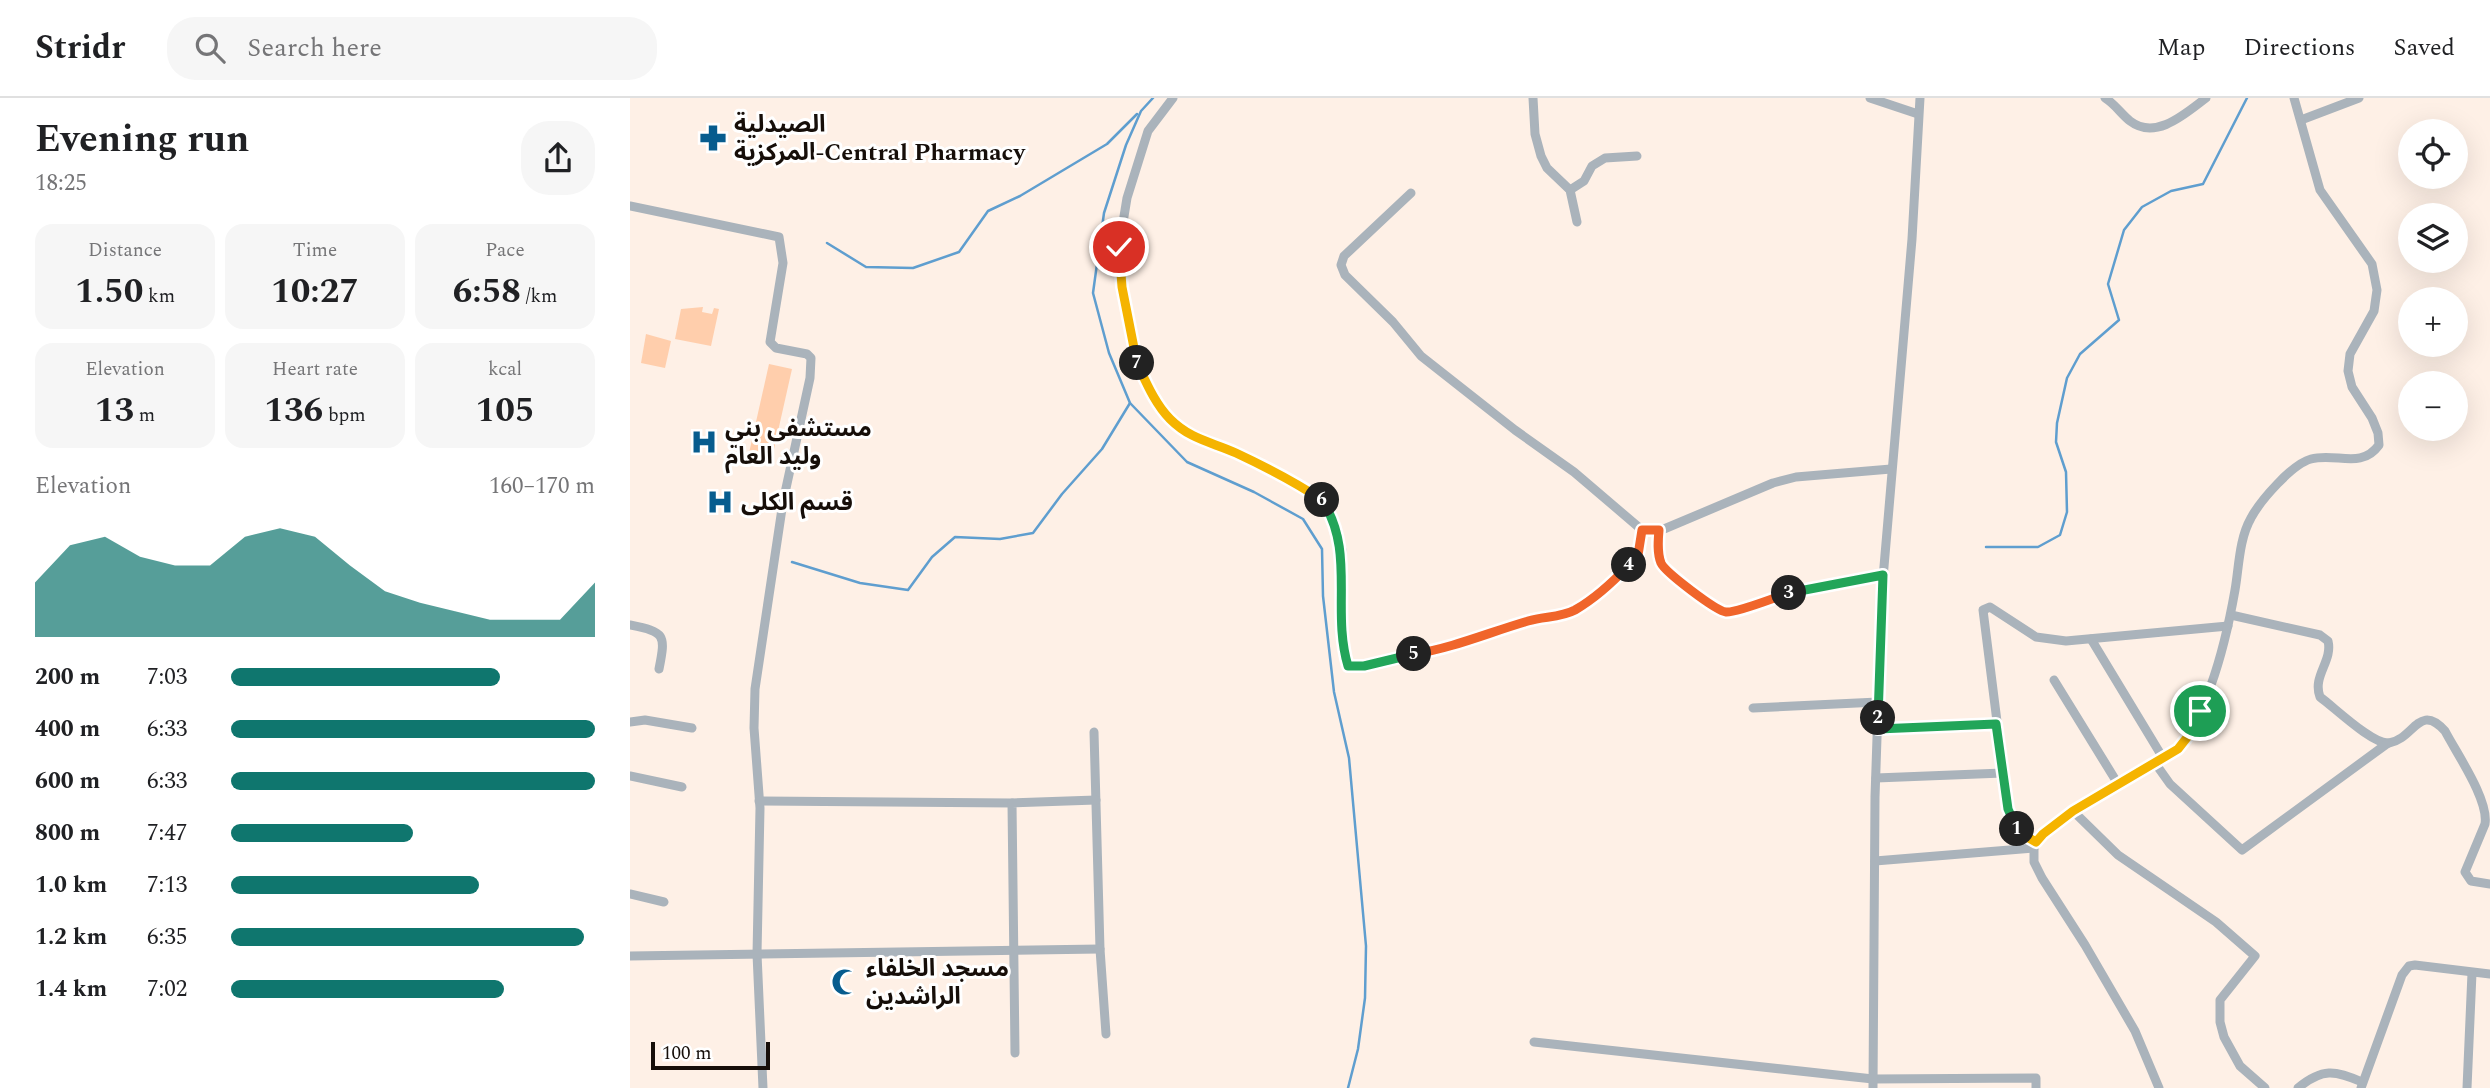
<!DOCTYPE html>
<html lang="en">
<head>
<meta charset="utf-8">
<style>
	:root { --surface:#fff; --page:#f6f6f6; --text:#202124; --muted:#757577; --line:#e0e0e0; --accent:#0f766e }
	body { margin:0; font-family:Spectral,"Noto Sans Arabic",serif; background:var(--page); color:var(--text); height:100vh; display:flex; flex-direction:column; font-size:26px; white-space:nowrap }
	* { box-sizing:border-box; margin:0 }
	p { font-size:23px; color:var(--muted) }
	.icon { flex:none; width:38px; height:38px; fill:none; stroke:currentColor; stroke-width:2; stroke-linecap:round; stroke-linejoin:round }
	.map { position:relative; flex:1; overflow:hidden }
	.sheet { display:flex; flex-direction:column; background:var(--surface); width:630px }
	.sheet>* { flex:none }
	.controls { position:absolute; left:1768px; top:21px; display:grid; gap:14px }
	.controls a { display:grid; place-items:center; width:70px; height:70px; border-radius:50%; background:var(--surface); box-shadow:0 7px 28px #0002; font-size:35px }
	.scale { position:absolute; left:21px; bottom:18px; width:119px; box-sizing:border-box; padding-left:7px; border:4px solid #160e09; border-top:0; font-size:19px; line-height:24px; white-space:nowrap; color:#160e09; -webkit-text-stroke:5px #fff; paint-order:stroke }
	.pin { position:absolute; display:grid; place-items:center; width:60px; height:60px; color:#fff; margin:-30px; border:4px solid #fff; border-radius:50%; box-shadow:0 2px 7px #0007 }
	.km { position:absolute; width:35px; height:35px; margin:-18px; border-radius:50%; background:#222; color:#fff; font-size:19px; line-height:35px; text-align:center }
	.round { display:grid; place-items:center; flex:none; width:74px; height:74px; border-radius:28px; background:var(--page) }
	.overview { display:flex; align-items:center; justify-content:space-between; height:119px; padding:0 35px }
	h1 { font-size:38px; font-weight:700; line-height:52px }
	.metrics { display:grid; grid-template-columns:repeat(3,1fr); gap:10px; height:119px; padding:7px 35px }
	.metrics div { display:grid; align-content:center; border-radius:18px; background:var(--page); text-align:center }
	.metrics b { font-size:35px; font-weight:700 }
	.metrics small { font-size:19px; font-weight:400 }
	.metrics p { font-size:19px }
	.chart { height:196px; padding:14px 35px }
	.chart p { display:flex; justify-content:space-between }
	.chart svg { width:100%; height:126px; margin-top:7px; fill:var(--accent); opacity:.7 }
	ul { padding:0 35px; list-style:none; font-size:23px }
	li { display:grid; grid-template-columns:112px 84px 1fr; align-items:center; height:52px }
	li i { height:18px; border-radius:9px; background:var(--accent) }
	header { display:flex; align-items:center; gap:42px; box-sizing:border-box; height:98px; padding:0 35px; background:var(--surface); border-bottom:2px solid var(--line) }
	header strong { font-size:33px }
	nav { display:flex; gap:38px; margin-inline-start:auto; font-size:24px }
	.search { width:490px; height:63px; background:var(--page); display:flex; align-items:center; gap:18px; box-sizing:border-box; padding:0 24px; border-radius:28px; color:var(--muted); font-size:26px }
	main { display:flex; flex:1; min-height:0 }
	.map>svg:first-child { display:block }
	.green { fill:#ffceac }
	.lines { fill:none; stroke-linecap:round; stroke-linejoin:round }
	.stream { stroke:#5f9ecf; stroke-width:2.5 }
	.minor { stroke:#aab3bb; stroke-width:9 }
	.split-1-casing { stroke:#fff; stroke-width:14 }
	.split-2-casing { stroke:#fff; stroke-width:14 }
	.split-3-casing { stroke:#fff; stroke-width:14 }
	.split-4-casing { stroke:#fff; stroke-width:14 }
	.split-5-casing { stroke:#fff; stroke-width:14 }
	.split-6-casing { stroke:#fff; stroke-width:14 }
	.split-7-casing { stroke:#fff; stroke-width:14 }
	.split-8-casing { stroke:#fff; stroke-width:14 }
	.split-1 { stroke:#f5b400; stroke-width:9 }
	.split-2 { stroke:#22a559; stroke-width:9 }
	.split-3 { stroke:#22a559; stroke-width:9 }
	.split-4 { stroke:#f0652b; stroke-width:9 }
	.split-5 { stroke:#f0652b; stroke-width:9 }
	.split-6 { stroke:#22a559; stroke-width:9 }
	.split-7 { stroke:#f5b400; stroke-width:9 }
	.split-8 { stroke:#f5b400; stroke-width:9 }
	.labels { text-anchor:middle; stroke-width:6; stroke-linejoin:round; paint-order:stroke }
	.poi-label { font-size:24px; font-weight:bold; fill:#160e09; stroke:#fff; text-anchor:start }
</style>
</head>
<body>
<header>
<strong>Stridr</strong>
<div class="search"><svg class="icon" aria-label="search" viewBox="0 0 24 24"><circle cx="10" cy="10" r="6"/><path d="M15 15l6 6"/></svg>Search here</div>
<nav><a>Map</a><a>Directions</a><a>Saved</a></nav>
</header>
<main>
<section class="sheet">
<div class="overview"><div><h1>Evening run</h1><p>18:25</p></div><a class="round"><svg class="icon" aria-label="share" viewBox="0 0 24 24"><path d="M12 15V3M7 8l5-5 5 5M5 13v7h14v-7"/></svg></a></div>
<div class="metrics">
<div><p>Distance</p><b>1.50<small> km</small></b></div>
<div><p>Time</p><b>10:27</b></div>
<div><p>Pace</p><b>6:58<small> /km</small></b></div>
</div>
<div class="metrics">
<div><p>Elevation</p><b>13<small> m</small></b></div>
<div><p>Heart rate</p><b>136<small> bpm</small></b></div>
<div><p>kcal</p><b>105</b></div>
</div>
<div class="chart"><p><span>Elevation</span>160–170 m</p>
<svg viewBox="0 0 160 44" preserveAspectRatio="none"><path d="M0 44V25L10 12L20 9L30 16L40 19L50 19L60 9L70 6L80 9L90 19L100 28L110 32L120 35L130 38L140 38L150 38L160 25V44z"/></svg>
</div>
<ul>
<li><b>200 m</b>7:03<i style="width:74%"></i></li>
<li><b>400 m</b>6:33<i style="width:100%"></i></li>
<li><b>600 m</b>6:33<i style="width:100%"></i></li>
<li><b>800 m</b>7:47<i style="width:50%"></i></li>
<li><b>1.0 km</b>7:13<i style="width:68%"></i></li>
<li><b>1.2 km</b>6:35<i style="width:97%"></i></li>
<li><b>1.4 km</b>7:02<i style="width:75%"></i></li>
</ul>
</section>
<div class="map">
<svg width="1860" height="990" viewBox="0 0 1860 990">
	<rect width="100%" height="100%" fill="#fef0e6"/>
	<g class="green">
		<path d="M73,209L72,214L82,216L84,210L89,211L81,248L45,241L51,211Z"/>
		<path d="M16,236L41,243L35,270L11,265Z"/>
		<path d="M139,266L162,271L142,360L119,355Z"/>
	</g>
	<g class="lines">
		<g class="stream">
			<path d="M523,0L511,13L496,47L474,115L463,195L479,255L500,305L557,364L624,394L673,421L692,451L693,498L704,594L719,660L736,848L735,900L728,951L718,990"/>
			<path d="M197,145L236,169L283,170L329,154L358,113L390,98L477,46L507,16"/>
			<path d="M1356,449H1408L1430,437L1437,414L1436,374L1426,344L1427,325L1437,280L1450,256L1489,222L1478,186L1494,132L1512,109L1541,93L1573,86L1617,0"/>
			<path d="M162,464L230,485L278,492L302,459L325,439L370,441L403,435L432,396L472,351L500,305"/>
		</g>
		<g class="minor">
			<path d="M543,0L518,33L497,100L489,149L493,189L505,262L521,296L539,320L556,334L575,345L603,354L668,387L692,403L700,416L712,452L710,510L714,554L718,568H734L776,557L807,552L902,521L928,518L944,512L979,488L999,467L1008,457L1012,432"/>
			<path d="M903,0L905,36L911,58L917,70L940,92L947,124"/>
			<path d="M1240,0L1288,16"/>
			<path d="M1475,0C1485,6 1491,16 1500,23C1526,43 1556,15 1576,0"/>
			<path d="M1671,22L1729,0"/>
			<path d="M940,92L954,83L962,68L975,60L1007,58"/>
			<path d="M781,95L714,158L711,167L715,177L763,224L791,258L885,332L944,374L1012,432L1023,434L1034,431L1143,385L1166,379L1261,371"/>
			<path d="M0,108L149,139L153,165L140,244L146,250L177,256L181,260L180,280L153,404L125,591L124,630L130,710L127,856L133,990"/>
			<path d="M1029,432C1028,443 1026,455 1031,465C1037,478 1085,511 1098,515L1173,491L1253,477"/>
			<path d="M1601,517L1690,537L1698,543C1703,563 1682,578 1690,599C1704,609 1743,647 1759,645C1784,641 1789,604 1815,633C1827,656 1859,702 1855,726L1835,774L1841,783L1860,786"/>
			<path d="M0,527C35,534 36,536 29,571"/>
			<path d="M1461,541L1533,660"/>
			<path d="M1424,582L1488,686"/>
			<path d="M1123,610L1248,604"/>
			<path d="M0,624L15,622L62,630"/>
			<path d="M1248,631L1366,626"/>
			<path d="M464,634L470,851L476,936"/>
			<path d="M1525,665L1540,686L1612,752L1758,645"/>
			<path d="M0,678L52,689"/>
			<path d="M1246,680L1373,675"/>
			<path d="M129,703L382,705"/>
			<path d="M1443,713L1488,757L1586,824L1625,858L1590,902V924L1594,939L1610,968L1635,990"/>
			<path d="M1406,744C1390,736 1384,728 1378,711L1353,512L1360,509L1406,539L1436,543L1598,528"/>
			<path d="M1245,763L1404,750"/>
			<path d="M0,796L34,804"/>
			<path d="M0,858L470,851"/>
			<path d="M904,944L1243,981L1406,980V990"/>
			<path d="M385,955L382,705L466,702"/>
			<path d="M1243,990L1245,699L1252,492L1282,141L1290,0"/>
			<path d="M1529,990L1505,933L1455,847L1412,780L1404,764V750L1407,742L1414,736L1443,713L1548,651C1580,610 1596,543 1605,492C1609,469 1609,441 1621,420C1630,403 1662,366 1681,361C1706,354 1731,372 1749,347L1748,335L1742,320L1722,289L1718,273L1720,256L1744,213L1747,192L1742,166L1690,92L1664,0"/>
			<path d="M1668,990C1692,970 1705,972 1732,984"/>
			<path d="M1731,990L1772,877L1779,868L1785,867L1860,876"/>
			<path d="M1837,990L1842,875"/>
		</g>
	</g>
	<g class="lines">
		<g class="split-1-casing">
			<path id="split-1" d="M1387,731L1392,736L1406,744L1413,736L1443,713L1548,651L1559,637L1570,613"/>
		</g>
		<g class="split-2-casing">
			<path id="split-2" d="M1248,620V631L1366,626L1378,711L1387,731"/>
		</g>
		<g class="split-3-casing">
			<path id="split-3" d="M1159,495L1253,477L1248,620"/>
		</g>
		<g class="split-4-casing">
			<path id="split-4" d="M999,467L1008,457L1012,432H1029C1028,443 1027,455 1031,465C1035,474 1086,513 1096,514C1107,515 1146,499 1159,495"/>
		</g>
		<g class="split-5-casing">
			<path id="split-5" d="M784,556C823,550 860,534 898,523C914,518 930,520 945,512C966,500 983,484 999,467"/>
		</g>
		<g class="split-6-casing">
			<path id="split-6" d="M692,402C726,454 701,511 718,568H734L784,556"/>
		</g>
		<g class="split-7-casing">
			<path id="split-7" d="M507,265C516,284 525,306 540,321C561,342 582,344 606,355C636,369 665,384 692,402"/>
		</g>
		<g class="split-8-casing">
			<path id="split-8" d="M489,149L492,189L507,265"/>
		</g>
		<use href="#split-1" class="split-1"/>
		<use href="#split-2" class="split-2"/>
		<use href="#split-3" class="split-3"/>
		<use href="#split-4" class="split-4"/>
		<use href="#split-5" class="split-5"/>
		<use href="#split-6" class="split-6"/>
		<use href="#split-7" class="split-7"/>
		<use href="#split-8" class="split-8"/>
	</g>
	<defs>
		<g id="pharmacy-bare" transform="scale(2.1)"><path d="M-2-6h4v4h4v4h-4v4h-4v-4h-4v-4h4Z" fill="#075c8e" stroke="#fff" stroke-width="2.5" paint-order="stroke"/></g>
		<g id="hospital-bare" transform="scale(2.1)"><path d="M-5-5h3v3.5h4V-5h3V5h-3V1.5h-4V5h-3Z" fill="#075c8e" stroke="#fff" stroke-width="2.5" paint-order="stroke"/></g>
		<g id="mosque-bare" transform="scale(2.1)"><path d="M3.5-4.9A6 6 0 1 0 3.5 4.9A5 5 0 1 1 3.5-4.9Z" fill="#075c8e" stroke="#fff" stroke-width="2.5" paint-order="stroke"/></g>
	</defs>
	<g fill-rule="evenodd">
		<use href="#pharmacy-bare" x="83" y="40"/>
		<use href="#hospital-bare" x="74" y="344"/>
		<use href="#hospital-bare" x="90" y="404"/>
		<use href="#mosque-bare" x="215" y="884"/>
	</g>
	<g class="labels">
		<g class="poi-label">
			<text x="104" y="34">الصيدلية<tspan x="104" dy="28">المركزية-Central Pharmacy</tspan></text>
			<text x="95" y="338">مستشفى بني<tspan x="95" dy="28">وليد العام</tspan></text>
			<text x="111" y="412">قسم الكلى</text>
			<text x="236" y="878">مسجد الخلفاء<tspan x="236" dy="28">الراشدين</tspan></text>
		</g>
	</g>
</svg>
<div class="controls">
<a><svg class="icon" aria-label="locate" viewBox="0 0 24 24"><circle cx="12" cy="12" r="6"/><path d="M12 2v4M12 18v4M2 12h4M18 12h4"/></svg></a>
<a><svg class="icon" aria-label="layers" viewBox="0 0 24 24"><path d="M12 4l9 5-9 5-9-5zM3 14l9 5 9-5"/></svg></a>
<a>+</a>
<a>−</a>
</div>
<div class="scale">100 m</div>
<div class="pin" style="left:1570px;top:613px;background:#1e9e55"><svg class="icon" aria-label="arrive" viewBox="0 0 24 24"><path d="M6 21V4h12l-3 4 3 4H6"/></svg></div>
<div class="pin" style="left:489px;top:149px;background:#d93025"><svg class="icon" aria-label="check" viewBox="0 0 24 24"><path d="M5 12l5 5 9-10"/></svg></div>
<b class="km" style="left:1387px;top:731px">1</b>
<b class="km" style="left:1248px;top:620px">2</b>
<b class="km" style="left:1159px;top:495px">3</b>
<b class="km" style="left:999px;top:467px">4</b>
<b class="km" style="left:784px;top:556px">5</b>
<b class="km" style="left:692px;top:402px">6</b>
<b class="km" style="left:507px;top:265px">7</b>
</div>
</main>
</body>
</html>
